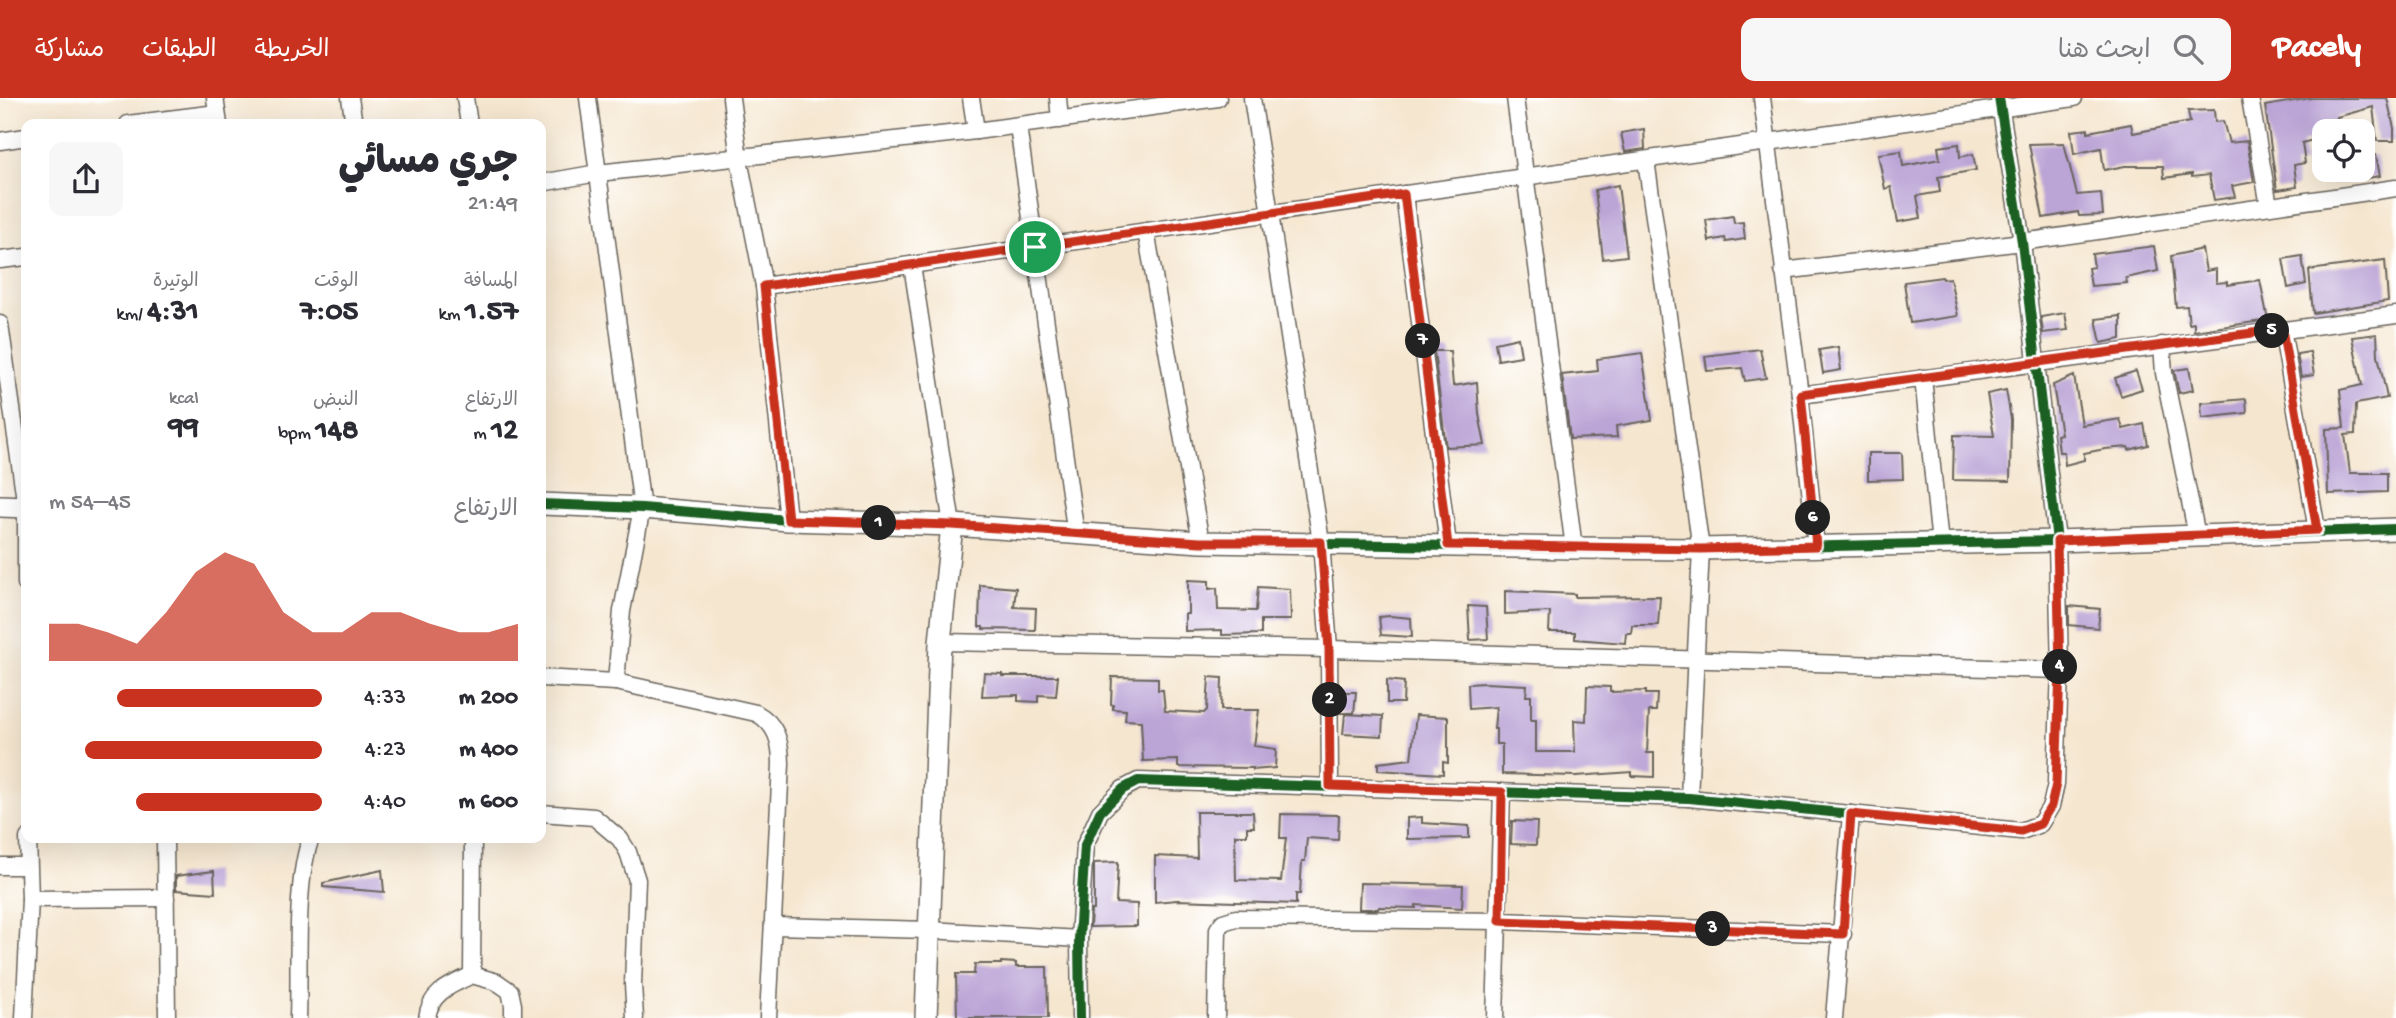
<!DOCTYPE html>
<html lang="ar">
<head>
<meta charset="utf-8">
<style>
	:root { --surface:#fff; --page:#f7f7f7; --text:#2b2b33; --muted:#7c7c81; --accent:#c8321e }
	body { margin:0; font-family:"Gochi Hand","Playpen Sans Arabic",sans-serif; background:var(--page); color:var(--text); direction:rtl; height:100vh; display:flex; flex-direction:column; font-size:26px; white-space:nowrap }
	* { box-sizing:border-box; margin:0 }
	p { font-size:23px; color:var(--muted) }
	.icon { flex:none; width:38px; height:38px; fill:none; stroke:currentColor; stroke-width:2; stroke-linecap:round; stroke-linejoin:round }
	.map { position:relative; flex:1; overflow:hidden; direction:ltr }
	.side { position:absolute; left:21px; top:21px; width:525px; height:724px; display:flex; flex-direction:column; background:var(--surface); border-radius:14px; box-shadow:0 7px 28px #0002; direction:rtl }
	.side>* { flex:none }
	.controls { position:absolute; left:2312px; top:21px; display:grid; gap:14px }
	.controls a { display:grid; place-items:center; width:63px; height:63px; border-radius:14px; background:var(--surface); box-shadow:0 7px 28px #0002; font-size:35px }
	.pin { position:absolute; display:grid; place-items:center; width:60px; height:60px; color:#fff; margin:-30px; border:4px solid #fff; border-radius:50%; box-shadow:0 2px 7px #0007 }
	.km { position:absolute; width:35px; height:35px; margin:-18px; border-radius:50%; background:#222; color:#fff; font-size:19px; line-height:35px; text-align:center }
	.round { display:grid; place-items:center; flex:none; width:74px; height:74px; border-radius:14px; background:var(--page) }
	.head { display:flex; align-items:center; justify-content:space-between; height:119px; padding:0 28px }
	h1 { font-size:38px; font-weight:800; line-height:52px }
	.stats { display:grid; grid-template-columns:repeat(3,1fr); gap:10px; height:119px; padding:7px 28px }
	.stats div { display:grid; align-content:center }
	.stats b { font-size:30px; font-weight:800 }
	.stats small { font-size:19px; font-weight:400 }
	.stats p { font-size:19px }
	.chart { height:196px; padding:14px 28px }
	.chart p { display:flex; justify-content:space-between }
	.chart svg { width:100%; height:126px; margin-top:7px; fill:var(--accent); opacity:.7 }
	ul { padding:0 28px; list-style:none; font-size:23px }
	li { display:grid; grid-template-columns:112px 84px 1fr; align-items:center; height:52px }
	li i { height:18px; border-radius:9px; background:var(--accent) }
	header { display:flex; align-items:center; gap:42px; box-sizing:border-box; height:98px; padding:0 35px; background:var(--accent); color:#fff }
	header strong { font-size:33px }
	nav { display:flex; gap:38px; margin-inline-start:auto; font-size:24px }
	.search { width:490px; height:63px; background:var(--page); display:flex; align-items:center; gap:18px; box-sizing:border-box; padding:0 24px; border-radius:14px; color:var(--muted); font-size:26px }
	.map>svg:first-child { display:block }
	.building { fill:#bba4d6 }
	.lines { fill:none; stroke-linecap:round; stroke-linejoin:round }
	.minor-casing { stroke:#68635b; stroke-width:19 }
	.tertiary-casing { stroke:#68635b; stroke-width:24 }
	.minor { stroke:#fff; stroke-width:16 }
	.tertiary { stroke:#fff; stroke-width:21 }
	.cycleway-casing { stroke:#fff; stroke-width:15 }
	.cycleway { stroke:#1b5e20; stroke-width:10 }
	.route-casing { stroke:#fff; stroke-width:14 }
	.route { stroke:#c8321e; stroke-width:9 }
</style>
</head>
<body>
<header>
<strong>Pacely</strong>
<div class="search"><svg class="icon" aria-label="search" viewBox="0 0 24 24"><circle cx="10" cy="10" r="6"/><path d="M15 15l6 6"/></svg>ابحث هنا</div>
<nav><a>الخريطة</a><a>الطبقات</a><a>مشاركة</a></nav>
</header>
<div class="map">
<svg width="2396" height="920" viewBox="0 0 2396 920">
	<rect width="100%" height="100%" fill="#fff"/>
	<filter id="ink" filterUnits="userSpaceOnUse"><feTurbulence type="fractalNoise" baseFrequency=".0143" numOctaves="2"/><feDisplacementMap in="SourceGraphic" scale="14" xChannelSelector="R" yChannelSelector="G"/><feConvolveMatrix kernelMatrix="1 2 1 2 8 2 1 2 1" color-interpolation-filters="sRGB"/></filter>
	<filter id="wash" filterUnits="userSpaceOnUse"><feTurbulence type="fractalNoise" baseFrequency=".00686" numOctaves="4" result="noise"/><feDisplacementMap in="SourceGraphic" scale="28" xChannelSelector="R" yChannelSelector="G"/><feGaussianBlur stdDeviation="1.57" result="paint"/><feColorMatrix in="noise" values="0 0 0 0 0 0 0 0 0 0 0 0 0 0 0 0 0 1.4 0 .05"/><feComposite in="paint" operator="in"/></filter>
	<g filter="url(#wash)">
		<rect width="100%" height="100%" fill="#f5e6cf"/>
		<g id="blocks">
			<g class="building">
				<path d="M2311,0H2387L2394,30V43H2377L2373,9L2337,19L2339,33H2324V39L2302,45L2305,65L2294,67L2297,89L2277,92L2265,8Z"/>
				<path d="M2214,12L2215,24L2223,23L2229,45L2247,43L2254,84L2232,88L2235,99L2214,102L2209,77L2192,79V76L2164,80L2163,68H2125L2104,72L2101,50L2074,56L2071,33L2088,31V34L2131,26L2133,35L2190,24L2188,13Z"/>
				<path d="M1644,31L1645,51L1625,54L1621,35Z"/>
				<path d="M2064,45L2077,97L2101,95L2103,117L2079,118L2078,114L2043,120L2029,46Z"/>
				<path d="M1959,46L1960,59L1973,56L1976,72L1938,79L1940,94L1917,98L1921,120L1898,124L1891,89L1885,91L1878,56L1901,53L1903,68L1940,61L1938,49Z"/>
				<path d="M2376,57L2380,78L2362,81V59Z"/>
				<path d="M1618,87L1627,158L1603,161L1595,92Z"/>
				<path d="M1733,118L1734,125L1743,124L1745,141L1726,144L1725,140L1709,143L1706,122Z"/>
				<path d="M2154,148L2158,173L2126,180L2127,185L2091,188L2088,170L2094,169L2092,156Z"/>
				<path d="M2202,151L2206,173L2216,171V185L2227,184V187L2260,182L2268,222L2194,233V225L2189,226L2187,208L2176,209L2171,158Z"/>
				<path d="M2302,158L2306,186L2288,190L2283,161Z"/>
				<path d="M2385,162L2388,203L2313,215L2309,172Z"/>
				<path d="M1942,179L1943,181L1950,180L1958,218L1910,225L1904,184Z"/>
				<path d="M2065,215L2068,232L2043,235L2041,219Z"/>
				<path d="M2121,218V241L2101,245L2096,221Z"/>
				<path d="M2377,236L2378,257L2387,300L2356,306L2355,336L2345,337L2350,375H2387V394L2328,396L2326,331L2344,330L2340,292L2362,287L2352,239Z"/>
				<path d="M1518,240L1521,258L1498,262L1495,245Z"/>
				<path d="M1838,249L1841,272L1823,275L1819,252Z"/>
				<path d="M1760,251L1766,280L1745,283L1742,270L1707,273L1705,258Z"/>
				<path d="M1434,253H1450L1453,288L1477,284L1479,316L1485,347L1446,349Z"/>
				<path d="M2310,254L2314,277L2301,279L2297,256Z"/>
				<path d="M1642,255L1652,322L1616,328L1617,339L1570,341L1562,277L1598,273L1597,261Z"/>
				<path d="M2189,270L2193,292L2179,295L2174,272Z"/>
				<path d="M2136,273L2142,291L2121,298L2115,280Z"/>
				<path d="M2074,278L2082,327L2120,321L2123,331L2144,326L2148,347L2129,352L2128,349L2105,351L2084,355V362L2065,367L2064,354H2059L2057,337L2061,336L2053,287Z"/>
				<path d="M2006,292L2011,321L2010,383L1953,382L1954,337L1994,338L1987,296Z"/>
				<path d="M2246,301L2247,315L2202,320L2201,305Z"/>
				<path d="M1868,355H1902L1903,381L1868,382Z"/>
				<path d="M1188,482L1209,483V491L1217,490L1218,512L1256,513L1258,489L1290,491L1291,522H1261V536L1222,537V532L1185,533V516H1188Z"/>
				<path d="M980,487L1016,490L1014,509L1036,510L1035,532L983,531V529H979Z"/>
				<path d="M1505,493L1575,496V499L1660,498L1658,527H1632L1631,535H1626L1625,545L1575,541V534H1549L1550,514L1505,516Z"/>
				<path d="M1468,508L1486,509L1488,541L1470,542Z"/>
				<path d="M2069,508L2100,511L2098,530L2069,527Z"/>
				<path d="M1390,518L1411,520L1412,539L1381,537L1379,519Z"/>
				<path d="M984,575L1002,576V578H1058L1056,598L1038,597V604L1018,603V597L982,598Z"/>
				<path d="M1112,579L1158,580V592H1163L1165,613L1204,615L1207,612L1209,579L1222,580L1221,612H1259L1254,648L1276,651L1275,670L1253,672V670L1178,669V662L1143,663L1141,623L1125,622L1126,612L1113,611V607L1111,606Z"/>
				<path d="M1387,582L1404,584L1403,605H1387Z"/>
				<path d="M1485,585L1527,587L1526,598H1531V622H1536V654H1575L1574,622L1586,623L1587,588L1610,589V594L1646,593V596H1657L1656,613H1649L1647,655H1654V679L1632,678V674L1576,678L1502,676V646H1496V631H1494L1496,609L1469,611L1468,586Z"/>
				<path d="M1340,594H1356L1354,615H1340Z"/>
				<path d="M1345,616L1383,618L1382,638L1343,636Z"/>
				<path d="M1416,617L1448,619V665L1443,664V676L1378,672V665L1411,661Z"/>
				<path d="M1196,714H1253L1254,729H1247V737H1235L1236,782L1281,783L1286,740H1280L1281,716L1339,717L1338,742L1307,740L1305,763H1302L1300,796H1296V806L1177,802L1155,804V758L1197,760Z"/>
				<path d="M1422,719V725L1469,728V740L1407,741V720Z"/>
				<path d="M1512,723L1537,724L1536,747L1511,746Z"/>
				<path d="M1118,764L1116,805L1137,806V828L1090,829L1091,812H1094V765Z"/>
				<path d="M382,772L384,794L323,789V785Z"/>
				<path d="M214,773L215,795L176,792V778Z"/>
				<path d="M1360,785L1463,787L1462,810L1416,807V810L1379,809L1378,811H1359Z"/>
				<path d="M1001,864L1016,865V869H1047L1048,920H957L956,876H974L975,866H1001Z"/>
			</g>
		</g>
	</g>
	<g filter="url(#ink)">
		<use href="#blocks" fill-opacity="0" stroke="#68635b" stroke-width="2"/>
		<g class="lines">
			<g class="minor-casing">
				<g id="minor">
					<path d="M215,0L219,26"/>
					<path d="M350,0L354,26"/>
					<path d="M465,0L469,26"/>
					<path d="M588,0L642,410L622,513L616,584"/>
					<path d="M731,0L739,61L764,188L788,422"/>
					<path d="M971,0L976,33"/>
					<path d="M1058,0L1060,22"/>
					<path d="M1252,0L1321,444L1329,551L1330,688"/>
					<path d="M1515,0L1574,450"/>
					<path d="M1762,0L1800,297L1816,448"/>
					<path d="M2250,0L2269,108"/>
					<path d="M128,26L217,15"/>
					<path d="M1018,28L1076,437"/>
					<path d="M0,43L26,39"/>
					<path d="M1646,62L1701,451L1689,700"/>
					<path d="M541,85L598,75L976,33L1218,0"/>
					<path d="M1404,96L1448,447"/>
					<path d="M1146,133L1201,444"/>
					<path d="M0,162L26,159"/>
					<path d="M912,167L952,427"/>
					<path d="M1783,173L2022,144L2396,90"/>
					<path d="M764,188L2074,0"/>
					<path d="M0,226L26,409V486"/>
					<path d="M2282,231L2317,432"/>
					<path d="M2162,247L2164,275L2197,438"/>
					<path d="M1923,280L1940,446"/>
					<path d="M1800,297L2396,217"/>
					<path d="M940,544L1329,551L2060,572"/>
					<path d="M541,580L616,584L756,615C776,626 781,643 781,666L768,920"/>
					<path d="M541,715L594,719L620,741L628,754L637,782L633,886L635,920"/>
					<path d="M165,740L167,920"/>
					<path d="M0,768H28"/>
					<path d="M30,801L166,800"/>
					<path d="M773,828L930,832L1079,841"/>
					<path d="M472,877L473,740"/>
					<path d="M24,920L30,801L28,740"/>
					<path d="M298,920C300,871 294,784 311,740"/>
					<path d="M427,920C430,894 451,887 472,877L497,884L510,893L513,907V920"/>
					<path d="M1080,920L1079,841L1085,747L1100,714L1123,691L1138,683L1689,700L2021,733L2040,726L2051,708L2056,686L2060,572L2057,443L2022,144L1999,0"/>
					<path d="M1216,920L1218,831L1223,824L1236,820L1500,823L1843,836"/>
					<path d="M1495,920L1502,694"/>
					<path d="M1834,920L1851,716"/>
				</g>
			</g>
			<g class="tertiary-casing">
				<g id="tertiary">
					<path d="M541,406L642,410L788,422L952,427L1201,444L1574,450L1701,451L2057,443L2396,431"/>
					<path d="M0,408L26,409"/>
					<path d="M926,920L940,544L952,427"/>
				</g>
			</g>
			<use href="#minor" class="minor"/>
			<use href="#tertiary" class="tertiary"/>
			<g class="cycleway-casing">
				<g id="cycleway">
					<path d="M541,406L642,410L788,422L952,427L1201,444L1574,450L1701,451L2057,443L2396,431"/>
					<path d="M1080,920L1079,841L1085,747L1100,714L1123,691L1138,683L1689,700L2021,733L2040,726L2051,708L2056,686L2060,572L2057,443L2022,144L1999,0"/>
				</g>
			</g>
			<use href="#cycleway" class="cycleway"/>
		</g>
	</g>
	<g class="lines" filter="url(#ink)">
		<g class="route-casing">
			<path id="route" d="M1404,96L1448,447L1701,451L1816,448L1801,296L2282,231L2317,432L2057,443L2060,572L2056,686L2051,708L2040,726L2021,733L1851,716L1843,836L1500,823L1502,694L1330,688L1329,551L1321,444H1200L952,427L788,422L764,188Z"/>
		</g>
		<use href="#route" class="route"/>
	</g>
</svg>
<div class="controls">
<a><svg class="icon" aria-label="locate" viewBox="0 0 24 24"><circle cx="12" cy="12" r="6"/><path d="M12 2v4M12 18v4M2 12h4M18 12h4"/></svg></a>
</div>
<div class="pin" style="left:1035px;top:149px;background:#1e9e55"><svg class="icon" aria-label="arrive" viewBox="0 0 24 24"><path d="M6 21V4h12l-3 4 3 4H6"/></svg></div>
<b class="km" style="left:879px;top:425px">1</b>
<b class="km" style="left:1330px;top:602px">2</b>
<b class="km" style="left:1713px;top:831px">3</b>
<b class="km" style="left:2060px;top:569px">4</b>
<b class="km" style="left:2272px;top:233px">5</b>
<b class="km" style="left:1813px;top:420px">6</b>
<b class="km" style="left:1423px;top:243px">7</b>
<section class="side">
<div class="head"><div><h1>جري مسائي</h1><p>21:49</p></div><a class="round"><svg class="icon" aria-label="share" viewBox="0 0 24 24"><path d="M12 15V3M7 8l5-5 5 5M5 13v7h14v-7"/></svg></a></div>
<div class="stats">
<div><p>المسافة</p><b>1.57<small> km</small></b></div>
<div><p>الوقت</p><b>7:05</b></div>
<div><p>الوتيرة</p><b>4:31<small> /km</small></b></div>
</div>
<div class="stats">
<div><p>الارتفاع</p><b>12<small> m</small></b></div>
<div><p>النبض</p><b>148<small> bpm</small></b></div>
<div><p>kcal</p><b>99</b></div>
</div>
<div class="chart"><p><span>الارتفاع</span>45–54 m</p>
<svg viewBox="0 0 160 44" preserveAspectRatio="none"><path d="M0 44V31L10 31L20 34L30 38L40 27L50 13L60 6L70 10L80 27L90 34L100 34L110 27L120 27L130 31L140 34L150 34L160 31V44z"/></svg>
</div>
<ul>
<li><b>200 m</b>4:33<i style="width:75%"></i></li>
<li><b>400 m</b>4:23<i style="width:87%"></i></li>
<li><b>600 m</b>4:40<i style="width:68%"></i></li>
</ul>
</section>
</div>
</body>
</html>
